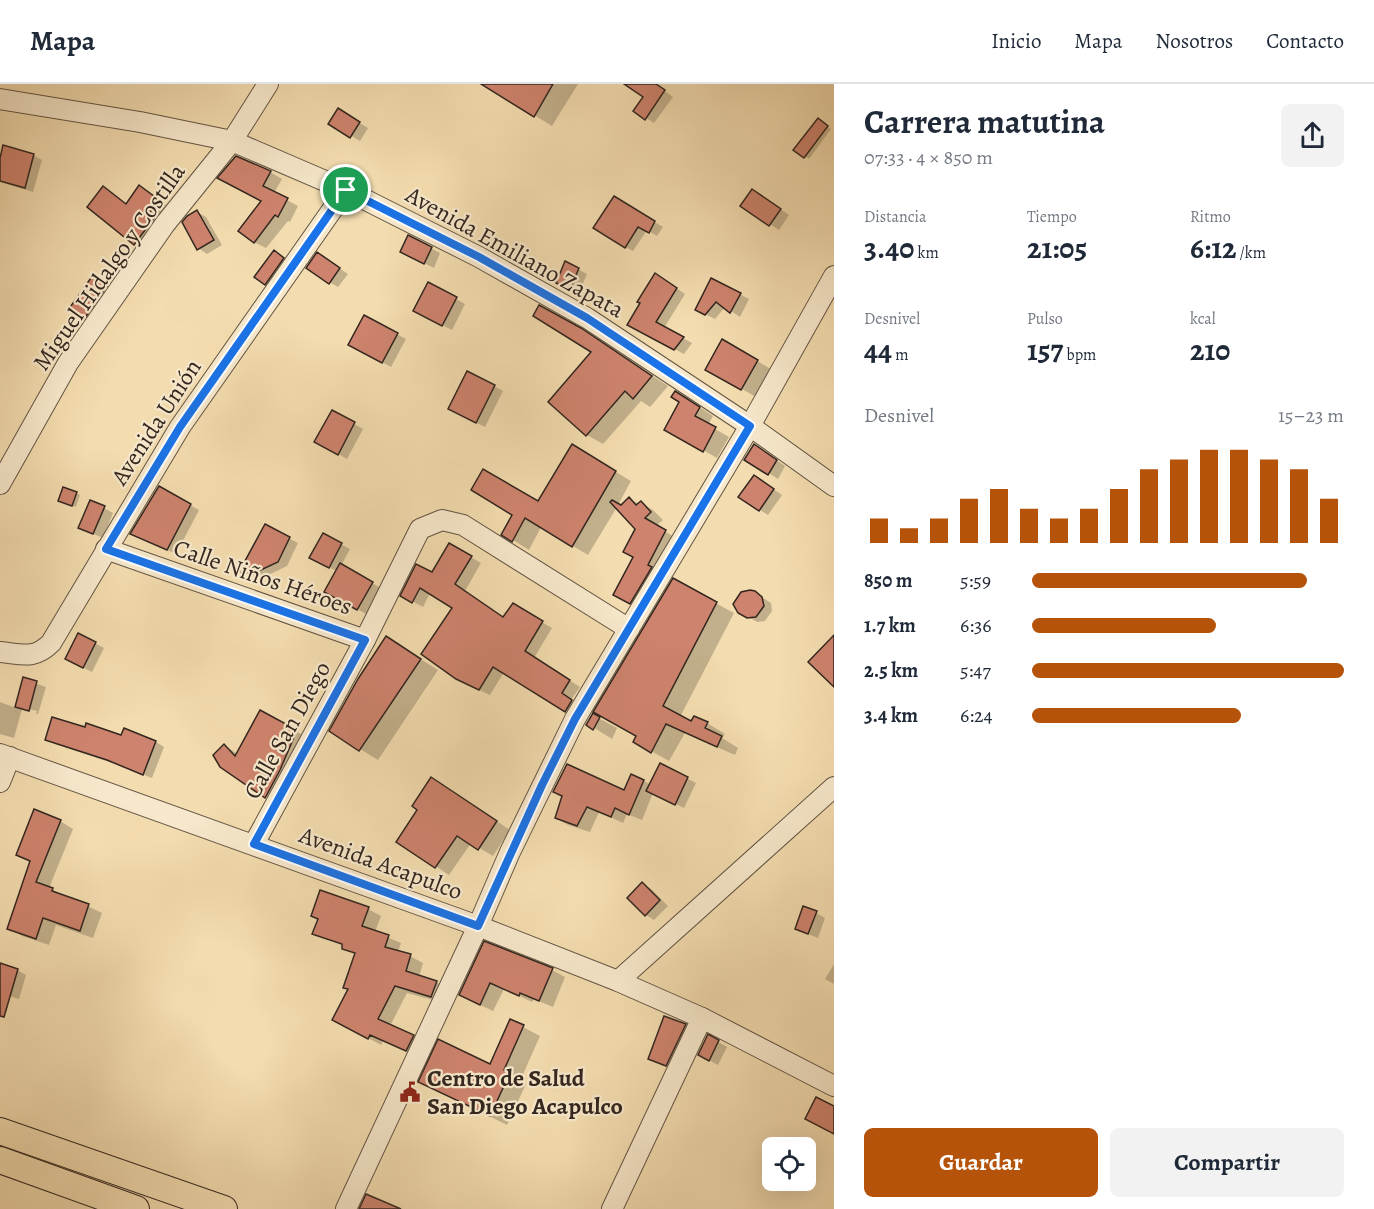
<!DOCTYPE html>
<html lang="es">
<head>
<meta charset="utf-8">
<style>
	:root { --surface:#fff; --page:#f2f2f3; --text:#1f2937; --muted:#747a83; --line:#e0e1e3; --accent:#b45309 }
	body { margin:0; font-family:Alegreya,serif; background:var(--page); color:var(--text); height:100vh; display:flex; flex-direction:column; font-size:22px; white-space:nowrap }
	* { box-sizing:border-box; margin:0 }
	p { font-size:20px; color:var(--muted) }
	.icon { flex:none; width:33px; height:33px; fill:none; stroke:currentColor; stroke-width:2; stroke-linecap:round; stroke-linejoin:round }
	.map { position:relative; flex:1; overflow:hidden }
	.drawer { display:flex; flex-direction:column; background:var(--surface); width:540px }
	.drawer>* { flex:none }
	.fabs { position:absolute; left:762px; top:1053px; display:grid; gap:12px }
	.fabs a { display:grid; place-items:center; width:54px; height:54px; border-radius:9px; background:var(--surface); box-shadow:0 6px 24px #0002; font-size:30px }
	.pin { position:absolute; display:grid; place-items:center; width:51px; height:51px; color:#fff; margin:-26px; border:3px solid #fff; border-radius:50%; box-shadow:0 2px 6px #0007 }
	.round { display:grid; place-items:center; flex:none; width:63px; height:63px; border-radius:9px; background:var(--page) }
	.summary { display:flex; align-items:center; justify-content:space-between; height:102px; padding:0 30px }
	h1 { font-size:33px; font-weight:700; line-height:45px }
	.stats { display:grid; grid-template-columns:repeat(3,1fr); gap:9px; height:102px; padding:6px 30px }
	.stats div { display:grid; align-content:center }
	.stats b { font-size:30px; font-weight:700 }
	.stats small { font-size:16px; font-weight:400 }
	.stats p { font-size:16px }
	.chart { height:168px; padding:12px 30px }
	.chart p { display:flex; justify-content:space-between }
	.chart svg { width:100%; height:108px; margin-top:6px; stroke:var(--accent); stroke-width:6 }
	.button { display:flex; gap:12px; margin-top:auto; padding:12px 30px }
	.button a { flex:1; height:69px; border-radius:9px; background:var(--accent); color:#fff; font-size:24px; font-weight:700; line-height:69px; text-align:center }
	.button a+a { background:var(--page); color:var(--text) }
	ul { padding:0 30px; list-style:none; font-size:20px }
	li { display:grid; grid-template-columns:96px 72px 1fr; align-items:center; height:45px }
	li i { height:15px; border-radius:8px; background:var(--accent) }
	header { display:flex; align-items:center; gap:36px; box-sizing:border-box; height:84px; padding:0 30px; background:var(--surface); border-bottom:2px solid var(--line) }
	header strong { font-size:28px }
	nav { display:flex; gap:33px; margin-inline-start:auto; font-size:21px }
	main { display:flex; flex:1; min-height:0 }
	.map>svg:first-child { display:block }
	.shadow { fill:#0003 }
	.building { fill:#cd836d; stroke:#32261f; stroke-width:1.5 }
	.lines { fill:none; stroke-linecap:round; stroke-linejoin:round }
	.minor-casing { stroke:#625443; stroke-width:22 }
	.major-casing { stroke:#32261f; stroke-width:28 }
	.minor { stroke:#f7e8cb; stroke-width:20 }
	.major { stroke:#f3dcaf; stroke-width:26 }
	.route-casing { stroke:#fff; stroke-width:12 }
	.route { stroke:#1a73e8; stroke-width:8 }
	.labels { text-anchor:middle; stroke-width:4.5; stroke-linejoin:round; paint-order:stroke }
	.street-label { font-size:24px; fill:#32261f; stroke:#f7e8cb }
	.poi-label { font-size:24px; font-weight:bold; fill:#32261f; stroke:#f7e8cb; text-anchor:start }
</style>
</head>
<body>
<header>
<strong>Mapa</strong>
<nav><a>Inicio</a><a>Mapa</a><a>Nosotros</a><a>Contacto</a></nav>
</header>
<main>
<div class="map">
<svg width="834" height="1125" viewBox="0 0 834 1125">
	<rect width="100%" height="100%" fill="#f3dcaf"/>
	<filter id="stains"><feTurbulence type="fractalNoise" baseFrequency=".00333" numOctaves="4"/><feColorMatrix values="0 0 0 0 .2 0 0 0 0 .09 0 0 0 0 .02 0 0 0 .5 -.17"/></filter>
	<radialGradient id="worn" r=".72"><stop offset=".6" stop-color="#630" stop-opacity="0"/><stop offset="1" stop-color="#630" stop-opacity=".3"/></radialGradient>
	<g class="shadow">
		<path d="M484,0H578L552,42Z"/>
		<path d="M629,0H655L673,13L654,39L646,34L645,13Z"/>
		<path d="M338,26L368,44L360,57L330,39Z"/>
		<path d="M822,38L831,45L809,75L796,66Z"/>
		<path d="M33,71L42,76L33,108L0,98V80Z"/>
		<path d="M270,88L282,95L274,109L298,122L290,138L288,137L266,164L254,158L263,117L231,101Z"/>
		<path d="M104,104L127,121L148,108L167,122L156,137L144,165L89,123Z"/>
		<path d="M761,112L789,131L779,146L742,122Z"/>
		<path d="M614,114L663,143L657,152L647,146L633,167L625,163Z"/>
		<path d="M197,128L206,133L222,161L207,170L198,164Z"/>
		<path d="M409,153L440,169L434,184L410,172Z"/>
		<path d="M275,168L292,180L274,205L265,200Z"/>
		<path d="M326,175L348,190L338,203L329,198Z"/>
		<path d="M566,179L587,190L579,209L558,199Z"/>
		<path d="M664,196L685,210L664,244L692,259L684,270L638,246Z"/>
		<path d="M712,196L749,215L740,233L725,223L715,235L697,226Z"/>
		<path d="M102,198L115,208L92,241L84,235Z"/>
		<path d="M429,200L465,220L452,246L424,232Z"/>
		<path d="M364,233L406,255L391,283L350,261Z"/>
		<path d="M598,256L668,302L650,323L641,317L603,360L587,351L594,268Z"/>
		<path d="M723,257L771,285L756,313L707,285Z"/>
		<path d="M494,302L503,307L485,343L458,330Z"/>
		<path d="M689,316L713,332L708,341L729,353L717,374L666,345Z"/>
		<path d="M333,328L363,345L347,375L316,357Z"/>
		<path d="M572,362L631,397L618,421L621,423L630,415L639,420L641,419L653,426L663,436L656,442L678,455L643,526L615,510L635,473L637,445L617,423L588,471L541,443L529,466L503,450L538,419Z"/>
		<path d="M763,367L785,382L778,395L746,375Z"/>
		<path d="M763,398L782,411L768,431L760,426Z"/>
		<path d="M159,404L199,426L176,470L141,454Z"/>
		<path d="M76,409L80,411L76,423L63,418Z"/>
		<path d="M104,424L113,429L103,454L80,444Z"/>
		<path d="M265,442L298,459L287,482L262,494L250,492L241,487Z"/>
		<path d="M323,451L350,465L341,482L381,504L366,530L326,507L337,487L320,479Z"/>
		<path d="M450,461L481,479L465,507L504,535L513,521L552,544L534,574L580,603L571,616L582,623L576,633L504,588L490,611L468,601L454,523L430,509L423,523L402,512L433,490Z"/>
		<path d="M673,496L734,529L680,633L692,639H707L725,650L722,654L738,664L735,671L685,649L669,677L635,658L638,652Z"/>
		<path d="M754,508L771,519L772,527L765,537L757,538L740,528Z"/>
		<path d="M79,551L104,564L92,588L76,580Z"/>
		<path d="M387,554L438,586L378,676L331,647Z"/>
		<path d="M24,595L46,603L38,630H36L37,627L24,624V626L22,625L14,654L0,650V618L16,624Z"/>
		<path d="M261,628L310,655L279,721L221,682L225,662L238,670Z"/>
		<path d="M593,631L617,644L612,655L588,640Z"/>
		<path d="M122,653L156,658L164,663L152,694L118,681L55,660L47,655Z"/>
		<path d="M661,681L696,699L684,724L653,709L642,736L627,730L623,739L599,728L590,748L568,741L556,734L625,708L644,697L651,701Z"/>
		<path d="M445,703L510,746L493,772L471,759L449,791L398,757Z"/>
		<path d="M60,737L73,745L49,804L102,829L93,854L56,841L49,861L22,852L9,844L32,778L18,770Z"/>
		<path d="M642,800L651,805L668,822L654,836L646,831Z"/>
		<path d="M368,825L381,832L375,848L401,859L398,868L410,872L423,879L419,893L436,898L449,905L444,919L407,909L390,942L426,959L419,973L383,957L381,961L347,943L350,906L356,871L344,862L314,849Z"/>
		<path d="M816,829L825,834L818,854L796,845Z"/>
		<path d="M485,859L552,886L565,893L553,923L534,915L532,918L504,905L493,927L474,918Z"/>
		<path d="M834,880V900L825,895Z"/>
		<path d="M0,884L17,886L26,891L19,915L0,909Z"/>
		<path d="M685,941L694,946L675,986L650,975Z"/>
		<path d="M523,943L540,952L520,997L526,1000L507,1041L420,998L491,982Z"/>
		<path d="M708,952L727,963L718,981L700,971Z"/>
	</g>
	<g class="building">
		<path d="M481,0H553L534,33Z"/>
		<path d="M624,0H656L665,6L645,36L633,27L643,13Z"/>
		<path d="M338,24L360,38L350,54L328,40Z"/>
		<path d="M818,34L828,42L804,74L793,66Z"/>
		<path d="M3,61L34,70L25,104L0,97V74Z"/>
		<path d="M236,72L271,87L263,102L288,114L278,133L275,131L254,159L238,147L261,117L217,94Z"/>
		<path d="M139,101L159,116L148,131L154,134L134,161L87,123L103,102L126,120Z"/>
		<path d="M752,105L781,125L769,142L740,122Z"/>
		<path d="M614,112L655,137L649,149L638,143L625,164L593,144Z"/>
		<path d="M197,126L214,156L197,166L182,138L187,132Z"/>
		<path d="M408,151L432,163L424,180L400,168Z"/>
		<path d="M274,166L284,174L265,201L254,193Z"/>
		<path d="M317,168L340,184L329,200L306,184Z"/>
		<path d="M565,177L579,184L570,205L556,199Z"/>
		<path d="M655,189L677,204L656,238L684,253L674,266L627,241L640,219L637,218Z"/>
		<path d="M93,191L107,202L83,237L68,226Z"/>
		<path d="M711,194L741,209L730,229L716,218L705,231L695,226Z"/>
		<path d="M428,198L457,213L442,242L413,227Z"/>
		<path d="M539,221L581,244L652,292L633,315L625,307L586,352L548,318L591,268L533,232Z"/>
		<path d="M364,231L398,249L382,279L348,261Z"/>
		<path d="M722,255L758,276L741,306L705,286Z"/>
		<path d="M467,287L495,301L476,339L448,325Z"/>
		<path d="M675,307L700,323L695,332L716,343L703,368L664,346L679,318L671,313Z"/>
		<path d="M332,326L355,338L338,371L314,358Z"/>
		<path d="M572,360L616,387L572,463L525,434L512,458L501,451L512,431L471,406L483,385L538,417Z"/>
		<path d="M754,360L777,376L768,391L744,376Z"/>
		<path d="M754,391L774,405L759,427L738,413Z"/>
		<path d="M159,402L191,420L167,466L130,450Z"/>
		<path d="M63,403L77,408L72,422L58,417Z"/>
		<path d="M629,413L636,421L641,417L651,428L645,434L666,446L648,481L652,483L630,520L613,511L633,473L623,468L635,445L610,418L612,416L621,421Z"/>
		<path d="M90,416L105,422L93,450L78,444Z"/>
		<path d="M265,440L290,453L278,478L252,490L239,488Z"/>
		<path d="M323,449L342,459L329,484L309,474Z"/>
		<path d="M449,459L472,472L455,500L503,533L513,519L543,537L525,567L570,596L562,609L572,616L565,628L493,583L479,606L456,595L421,570L452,524L420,504L412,519L400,512L416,480L432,488Z"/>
		<path d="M340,479L373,498L357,526L324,508Z"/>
		<path d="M673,494L717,518L663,622L691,637L694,632L708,638L705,644L722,652L717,663L666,640L651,669L633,658L636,652L593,628Z"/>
		<path d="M750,506L755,507L762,513L764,522L756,533L747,534L738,529L733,520L741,508Z"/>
		<path d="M78,549L96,558L83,584L65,575Z"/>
		<path d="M834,551V603L808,578Z"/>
		<path d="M386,552L421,575L359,667L329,647L358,595Z"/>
		<path d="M23,593L37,597L29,627L15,623Z"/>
		<path d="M260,626L297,646L280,686L265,714L220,683L213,671L224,660L235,672Z"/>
		<path d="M593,629L600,633L593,646L586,641Z"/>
		<path d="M52,633L85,643L86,639L121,651L124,644L156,657L143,691L107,676L45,656Z"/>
		<path d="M660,679L688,693L675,721L646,707Z"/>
		<path d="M567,680L624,706L631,690L644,696L629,731L615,724L611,733L587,723L577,742L555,734L562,712L553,708Z"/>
		<path d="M431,693L497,737L478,766L457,752L435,784L396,758L417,726L412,722Z"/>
		<path d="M34,725L61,736L36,798L53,804L52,807L89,820L80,847L43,834L36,855L7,845L30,777L16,771Z"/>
		<path d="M642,798L660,816L645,832L627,814Z"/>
		<path d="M320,806L369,823L362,842L389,851L385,863L411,870L406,887L437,897L431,913L395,902L378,935L414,951L406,967L370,951L368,955L332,936L348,905L343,904L355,869L342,865V860L312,850L318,835L311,832Z"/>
		<path d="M803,822L817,827L808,850L795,845Z"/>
		<path d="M484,857L553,884L539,917L520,909L519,912L490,899L480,921L459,911Z"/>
		<path d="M0,879L18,885L4,933L0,932Z"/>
		<path d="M664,932L686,940L666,982L648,975Z"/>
		<path d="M510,935L524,941L504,986L510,989L490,1032L418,998L438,955L490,980Z"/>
		<path d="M708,950L719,956L709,977L698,971Z"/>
		<path d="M816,1013L834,1022V1050L805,1035Z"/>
		<path d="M366,1110L401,1125H359Z"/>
	</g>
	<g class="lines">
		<g class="minor-casing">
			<g id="minor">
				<path d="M0,15L140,38L232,57L346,106L479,173L587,234L750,342L834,402"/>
				<path d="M0,400L68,279L165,140L232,57L268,0"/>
				<path d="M106,465L365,556"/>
				<path d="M0,568C22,570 34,576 51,559L180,343L346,106"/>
				<path d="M0,670L478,842L618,897L702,934L834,1002"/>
				<path d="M0,698L10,673"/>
				<path d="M254,760L365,556L420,445L442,436L463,441L629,545"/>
				<path d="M618,897L834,703"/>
				<path d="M346,1125L478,842L510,768L575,635L750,342L834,192"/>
				<path d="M612,1125L702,934"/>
			</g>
		</g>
		<g class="major-casing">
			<g id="major">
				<path d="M0,1047L224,1125"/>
				<path d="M0,1076L136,1125"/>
			</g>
		</g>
		<use href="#minor" class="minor"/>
		<use href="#major" class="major"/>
	</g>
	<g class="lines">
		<g class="route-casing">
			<path id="route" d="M346,106L479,173L587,234L750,342L575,635L542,701L478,842L254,760L365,556L106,465L180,343Z"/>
		</g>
		<use href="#route" class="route"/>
	</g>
	<defs>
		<g id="civic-bare" transform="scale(1.62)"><path d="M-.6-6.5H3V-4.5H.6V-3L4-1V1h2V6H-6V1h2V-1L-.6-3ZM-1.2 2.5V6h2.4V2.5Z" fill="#8f2418" stroke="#f7e8cb" stroke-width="2.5" paint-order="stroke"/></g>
	</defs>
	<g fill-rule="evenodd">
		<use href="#civic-bare" x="410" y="1008"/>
	</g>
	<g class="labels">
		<g class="street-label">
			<text transform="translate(515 168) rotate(29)" y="8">Avenida Emiliano Zapata</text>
			<text transform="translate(109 183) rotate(-55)" y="8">Miguel Hidalgo y Costilla</text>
			<text transform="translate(156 338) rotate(-57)" y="8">Avenida Unión</text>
			<text transform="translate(263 493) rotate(19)" y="8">Calle Niños Héroes</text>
			<text transform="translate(287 646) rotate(-61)" y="8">Calle San Diego</text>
			<text transform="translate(381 779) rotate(20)" y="8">Avenida Acapulco</text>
		</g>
		<g class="poi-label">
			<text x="427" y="1002">Centro de Salud<tspan x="427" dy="28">San Diego Acapulco</tspan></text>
		</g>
	</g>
	<rect width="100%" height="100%" filter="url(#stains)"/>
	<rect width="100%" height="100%" fill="url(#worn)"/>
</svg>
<div class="fabs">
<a><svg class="icon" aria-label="locate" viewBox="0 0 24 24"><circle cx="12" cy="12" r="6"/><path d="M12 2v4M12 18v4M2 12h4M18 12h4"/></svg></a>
</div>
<div class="pin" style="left:346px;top:106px;background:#1e9e55"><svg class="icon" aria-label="arrive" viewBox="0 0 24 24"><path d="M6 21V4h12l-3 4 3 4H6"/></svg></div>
</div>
<section class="drawer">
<div class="summary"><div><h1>Carrera matutina</h1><p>07:33 · 4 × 850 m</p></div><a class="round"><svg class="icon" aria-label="share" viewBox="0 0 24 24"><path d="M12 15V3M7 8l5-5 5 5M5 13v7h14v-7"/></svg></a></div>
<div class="stats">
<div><p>Distancia</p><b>3.40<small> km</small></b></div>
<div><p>Tiempo</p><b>21:05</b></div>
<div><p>Ritmo</p><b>6:12<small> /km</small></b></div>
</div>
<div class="stats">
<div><p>Desnivel</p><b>44<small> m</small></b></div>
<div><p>Pulso</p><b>157<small> bpm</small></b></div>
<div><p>kcal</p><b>210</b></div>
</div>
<div class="chart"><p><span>Desnivel</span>15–23 m</p>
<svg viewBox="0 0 160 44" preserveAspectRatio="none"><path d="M5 44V34M15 44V38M25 44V34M35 44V26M45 44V22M55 44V30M65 44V34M75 44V30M85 44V22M95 44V14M105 44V10M115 44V6M125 44V6M135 44V10M145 44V14M155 44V26"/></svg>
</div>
<ul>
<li><b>850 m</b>5:59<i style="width:88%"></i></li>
<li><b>1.7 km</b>6:36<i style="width:59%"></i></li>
<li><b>2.5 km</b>5:47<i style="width:100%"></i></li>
<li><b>3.4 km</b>6:24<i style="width:67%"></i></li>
</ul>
<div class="button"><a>Guardar</a><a>Compartir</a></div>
</section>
</main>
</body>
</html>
